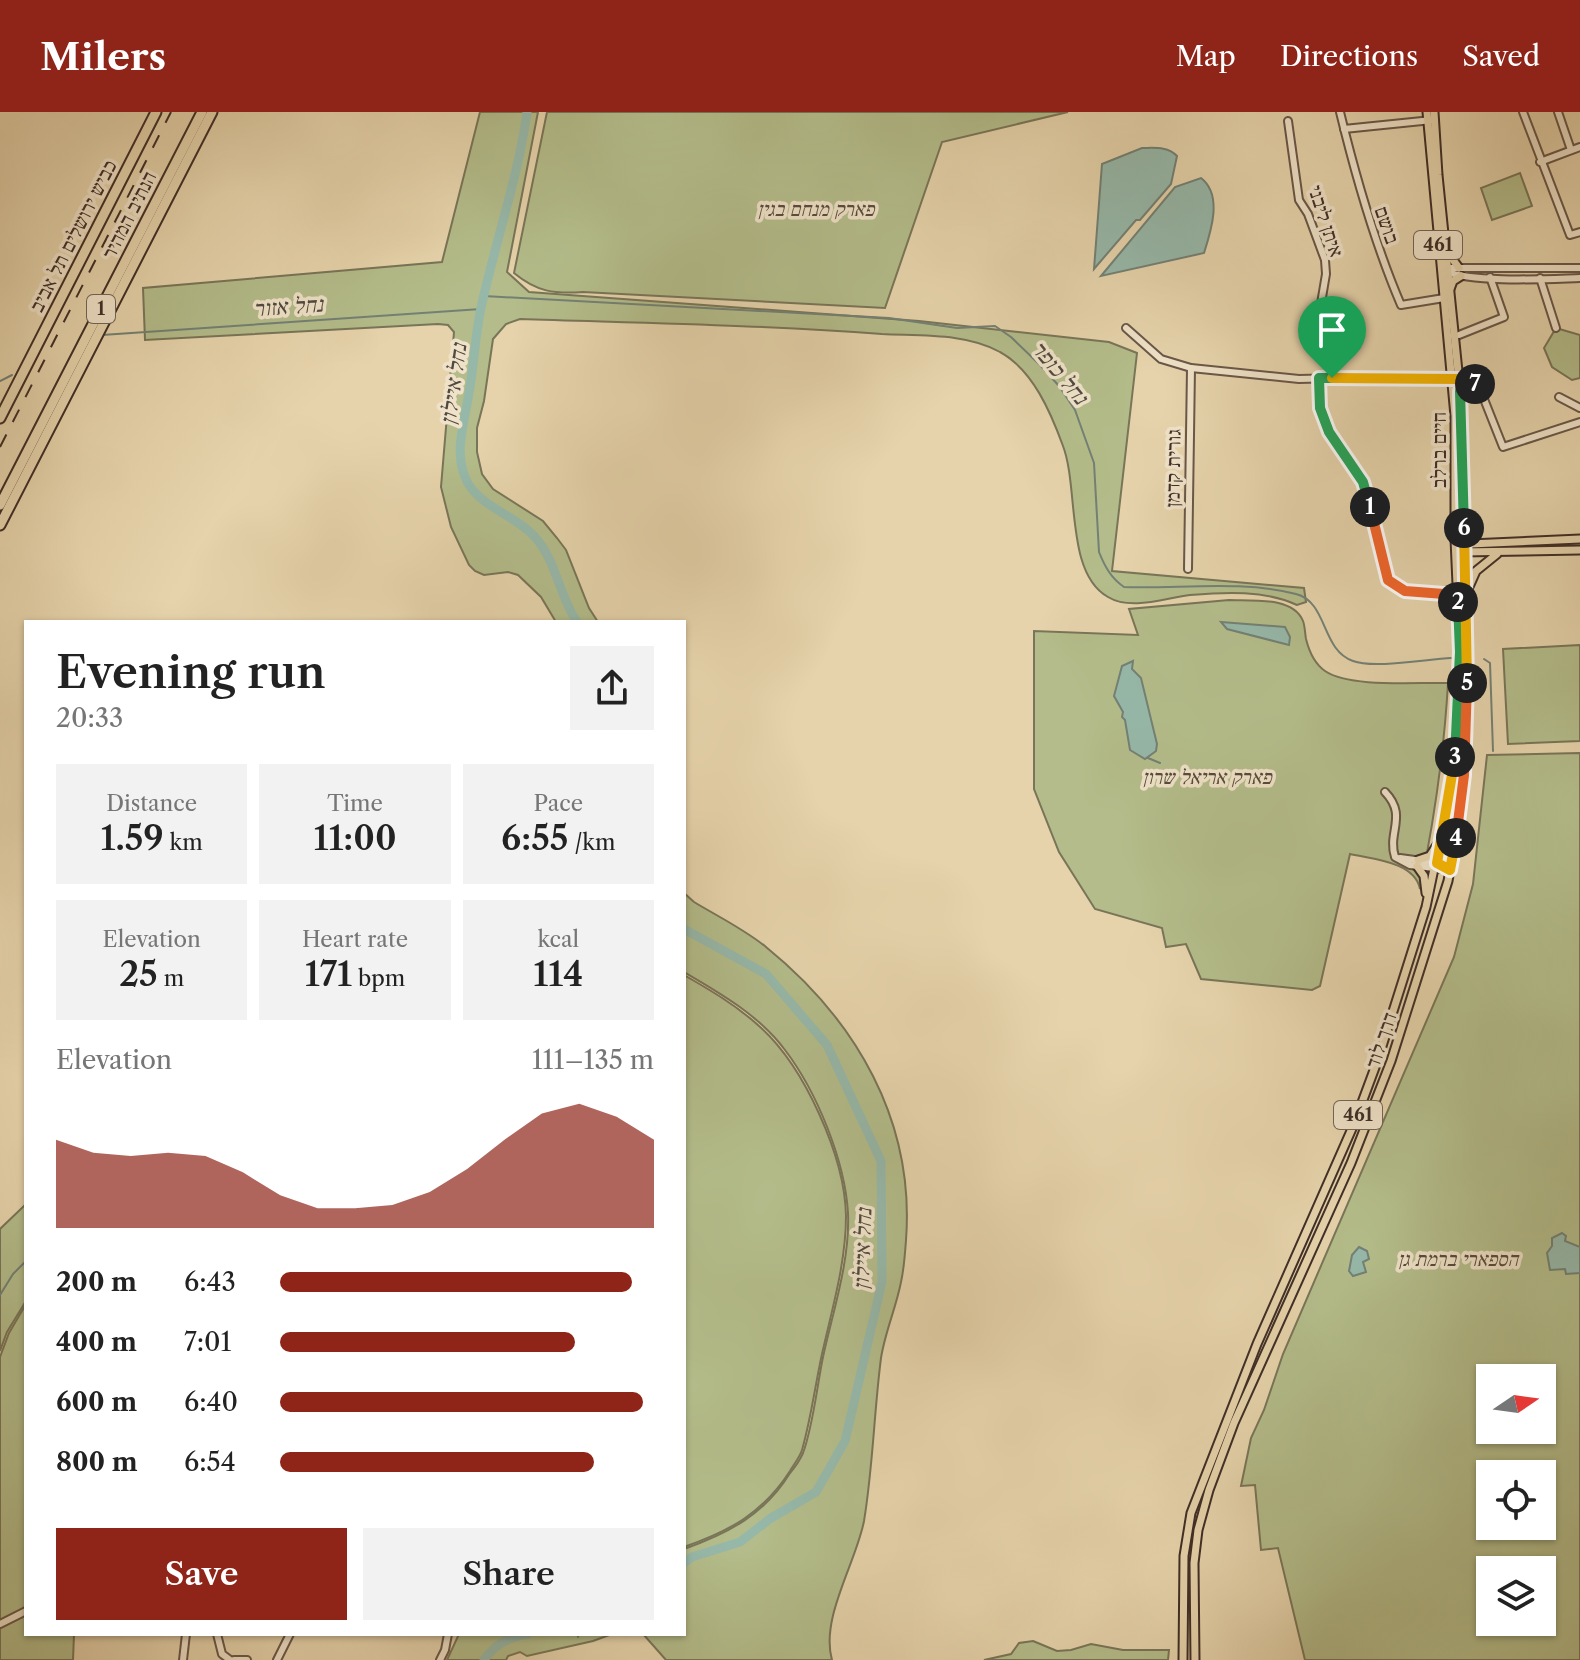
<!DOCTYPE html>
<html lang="en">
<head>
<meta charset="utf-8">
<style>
	:root { --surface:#fff; --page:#f2f2f2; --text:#222; --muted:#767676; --accent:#8f2418 }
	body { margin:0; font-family:"Libre Caslon Text","Frank Ruhl Libre",serif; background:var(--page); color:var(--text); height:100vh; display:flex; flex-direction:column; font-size:30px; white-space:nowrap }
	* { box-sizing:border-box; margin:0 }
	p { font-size:26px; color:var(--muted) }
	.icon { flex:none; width:44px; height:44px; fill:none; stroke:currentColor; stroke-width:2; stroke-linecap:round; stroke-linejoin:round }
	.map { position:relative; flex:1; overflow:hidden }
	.panel { position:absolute; left:24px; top:508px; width:662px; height:1016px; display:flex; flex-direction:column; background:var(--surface); border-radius:0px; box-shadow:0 2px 6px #0004 }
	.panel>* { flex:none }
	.needle { width:52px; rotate:77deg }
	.tools { position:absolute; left:1476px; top:1252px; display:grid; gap:16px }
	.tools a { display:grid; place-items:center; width:80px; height:80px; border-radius:0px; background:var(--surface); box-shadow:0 2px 6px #0004; font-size:40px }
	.pin { position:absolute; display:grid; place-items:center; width:68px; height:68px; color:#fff; margin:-82px -34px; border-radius:50% 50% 50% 0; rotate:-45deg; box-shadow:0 0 8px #0007 }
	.pin .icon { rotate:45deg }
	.km { position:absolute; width:40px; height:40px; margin:-20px; border-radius:50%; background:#222; color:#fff; font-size:22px; line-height:40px; text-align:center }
	.round { display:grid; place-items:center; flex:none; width:84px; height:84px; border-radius:0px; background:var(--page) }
	.summary { display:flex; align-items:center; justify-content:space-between; height:136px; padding:0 32px }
	h1 { font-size:44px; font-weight:600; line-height:60px }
	.figures { display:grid; grid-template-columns:repeat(3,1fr); gap:12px; height:136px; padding:8px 32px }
	.figures div { display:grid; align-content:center; border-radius:0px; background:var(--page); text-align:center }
	.figures b { font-size:34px; font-weight:600 }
	.figures small { font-size:22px; font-weight:400 }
	.figures p { font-size:22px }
	.chart { height:224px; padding:16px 32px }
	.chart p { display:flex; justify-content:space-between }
	.chart svg { width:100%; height:144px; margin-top:8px; fill:var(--accent); opacity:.7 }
	.primary-button { display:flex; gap:16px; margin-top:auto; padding:16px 32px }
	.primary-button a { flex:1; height:92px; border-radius:0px; background:var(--accent); color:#fff; font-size:32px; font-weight:600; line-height:92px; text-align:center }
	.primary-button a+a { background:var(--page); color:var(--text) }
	ul { padding:0 32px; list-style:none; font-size:26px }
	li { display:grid; grid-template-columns:128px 96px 1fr; align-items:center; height:60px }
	li i { height:20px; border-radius:10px; background:var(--accent) }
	header { display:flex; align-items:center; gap:48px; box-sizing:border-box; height:112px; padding:0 40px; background:var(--accent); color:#fff }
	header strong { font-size:38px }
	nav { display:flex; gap:44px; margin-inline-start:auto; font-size:28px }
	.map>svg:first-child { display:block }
	.green { fill:#b3bc8a; stroke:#797558; stroke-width:2; fill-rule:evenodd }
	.water { fill:#96b8a9; stroke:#738175; stroke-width:2 }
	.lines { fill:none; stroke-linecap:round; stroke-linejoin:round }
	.stream { stroke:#738175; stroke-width:2 }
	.river { stroke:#96b8a9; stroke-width:9 }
	.minor-casing { stroke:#695748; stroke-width:10 }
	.major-casing { stroke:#3f2e27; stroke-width:11 }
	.highway-casing { stroke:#3f2e27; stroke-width:13 }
	.minor { stroke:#efe2c8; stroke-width:6 }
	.major { stroke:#e6d3ab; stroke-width:7 }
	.highway { stroke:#e6d3ab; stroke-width:9 }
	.rail { stroke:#3f2e27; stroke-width:2; stroke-dasharray:14 14; stroke-linecap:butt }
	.split-1-casing { stroke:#fff; stroke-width:16 }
	.split-2-casing { stroke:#fff; stroke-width:16 }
	.split-3-casing { stroke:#fff; stroke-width:16 }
	.split-4-casing { stroke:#fff; stroke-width:16 }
	.split-5-casing { stroke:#fff; stroke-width:16 }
	.split-6-casing { stroke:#fff; stroke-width:16 }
	.split-7-casing { stroke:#fff; stroke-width:16 }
	.split-8-casing { stroke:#fff; stroke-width:16 }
	.split-1 { stroke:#22a559; stroke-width:10 }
	.split-2 { stroke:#f0652b; stroke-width:10 }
	.split-3 { stroke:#22a559; stroke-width:10 }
	.split-4 { stroke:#f5b400; stroke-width:10 }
	.split-5 { stroke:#f0652b; stroke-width:10 }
	.split-6 { stroke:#f5b400; stroke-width:10 }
	.split-7 { stroke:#22a559; stroke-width:10 }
	.split-8 { stroke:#f5b400; stroke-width:10 }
	.labels { text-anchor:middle; stroke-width:7; stroke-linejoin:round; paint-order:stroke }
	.shield { fill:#efe2c8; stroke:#746457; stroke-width:2 }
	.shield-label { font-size:18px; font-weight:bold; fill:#3f2e27 }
	.park-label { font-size:20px; font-style:italic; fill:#564a3b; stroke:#efe2c8 }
	.street-label { font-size:20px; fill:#3f2e27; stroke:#efe2c8 }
	.water-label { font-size:22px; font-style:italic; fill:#504a41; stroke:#efe2c8 }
</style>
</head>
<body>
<header>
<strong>Milers</strong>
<nav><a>Map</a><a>Directions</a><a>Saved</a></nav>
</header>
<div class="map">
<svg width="1580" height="1548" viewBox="0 0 1580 1548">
	<rect width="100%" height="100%" fill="#e6d3ab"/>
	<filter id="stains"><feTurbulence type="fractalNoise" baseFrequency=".0025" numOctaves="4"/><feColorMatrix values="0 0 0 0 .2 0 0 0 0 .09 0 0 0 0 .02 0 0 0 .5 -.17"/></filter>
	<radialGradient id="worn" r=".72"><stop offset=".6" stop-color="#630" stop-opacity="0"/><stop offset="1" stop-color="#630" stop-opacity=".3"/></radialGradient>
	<g class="green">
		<path d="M480,0H538L507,160L529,180L919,209L1109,230L1137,241L1112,459L1304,476L1306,490L1297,493C1265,478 1225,480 1190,483C1165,486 1131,499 1108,485C1065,461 1079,376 1063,334C1051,301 1033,258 1000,240C967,221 920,224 882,222C762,213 640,211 520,207L506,212L493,227L484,289L477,316V340L482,362L493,377L543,409L557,426L566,438L589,496L598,510H556L541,485L518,463L508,460L484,463L475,459L469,453L451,415L441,375L454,220L448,213L438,212L145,228L143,176L442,150Z"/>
		<path d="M547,0H1068L942,30L885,196L583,180C554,182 537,180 514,161Z"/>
		<path d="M1520,61L1532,94L1492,108L1481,76Z"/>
		<path d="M1556,216L1580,223V266L1572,268L1552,255L1544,236Z"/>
		<path d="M1229,488C1250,489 1293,484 1303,509C1305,514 1305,522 1306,527C1309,539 1315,552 1325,559C1350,576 1416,570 1448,571C1444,641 1434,709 1420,777C1415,750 1373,747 1350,742L1320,874L1312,878L1201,867L1186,832L1166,835L1162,816L1095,797L1059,740L1034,677V519L1138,523L1129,497Z"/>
		<path d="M1580,533V629L1508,632L1503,537Z"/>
		<path d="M1580,641V1548H1305L1278,1436L1261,1438L1255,1373L1241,1374L1251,1326L1264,1298L1283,1242L1454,845L1473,772L1487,643ZM1490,1266H1542V1318H1490ZM1490,1362H1542V1414H1490ZM1490,1458H1542V1510H1490Z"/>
		<path d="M684,781L694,790C717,804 744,817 766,835C856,908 915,1009 906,1128C905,1142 904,1157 901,1170C896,1196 885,1220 881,1246C874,1300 873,1355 864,1409C856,1451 820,1506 832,1548H666L643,1522H684V1437C729,1421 765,1402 790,1361C795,1355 800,1348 803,1341C813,1314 817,1274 823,1245C833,1199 850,1149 848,1101C845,1049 817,980 785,938C760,904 720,881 684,860Z"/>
		<path d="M684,863C710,878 736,893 759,914C804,954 845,1044 846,1104C846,1151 832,1197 822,1242C815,1274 811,1307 802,1338C800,1345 794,1352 790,1359C763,1401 730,1419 684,1435Z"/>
		<path d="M26,1092V1189L7,1220L0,1239V1117Z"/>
		<path d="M26,1192V1522H74L73,1548H0V1245L9,1221Z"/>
		<path d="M459,1522H612L593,1529L527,1544L520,1540L508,1544L506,1548H447Z"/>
		<path d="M1033,1529L1057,1539L1071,1538L1091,1532L1123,1538H1169L1168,1548H984L1011,1542L1019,1531Z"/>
	</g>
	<g class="water">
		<path d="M1142,36C1154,36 1168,34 1177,44L1171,72L1140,108H1136L1094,157L1102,52Z"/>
		<path d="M1201,66C1223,83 1211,119 1204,141L1101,164L1175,75Z"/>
		<path d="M1221,510L1285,515L1290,525L1289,533L1227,517Z"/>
		<path d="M1133,549L1132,557L1141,566L1157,632L1156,639L1145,647L1130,638L1125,608L1122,605L1123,600L1114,584L1122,554Z"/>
		<path d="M1562,1121L1566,1124L1565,1129L1580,1135V1161L1566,1162L1565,1157L1550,1158L1547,1141L1552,1134V1126Z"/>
		<path d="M1359,1135L1367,1139L1369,1147L1363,1150L1366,1160L1353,1164L1349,1159L1352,1143Z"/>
	</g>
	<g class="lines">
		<g class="stream">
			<path d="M484,184L889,206L957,216L995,214L1011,225L1040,253L1059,274L1075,298L1094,351L1099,440C1105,455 1111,466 1124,475C1178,477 1243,468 1296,482C1328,490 1321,538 1353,549C1374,557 1427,547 1451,546"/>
			<path d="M102,223L481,197"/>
			<path d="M0,269L12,263"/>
			<path d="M1484,547L1490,551L1493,639"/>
			<path d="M1148,646L1160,651"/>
			<path d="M0,1183L13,1162L26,1149"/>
			<path d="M578,1525V1522"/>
		</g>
		<g class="river">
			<path d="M527,0C518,66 495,131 481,196C475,224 474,253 469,281C465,308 454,338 465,365C476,394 514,402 534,424C557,449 558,482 577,510"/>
			<path d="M684,817L766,862L827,933L881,1049L882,1170L845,1329L816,1380L771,1406L740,1430L692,1445L684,1451"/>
			<path d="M484,1548C495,1532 509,1525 528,1522"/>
		</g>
		<g class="minor-casing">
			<g id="minor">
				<path d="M1340,0C1356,66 1374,130 1401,193L1444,186"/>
				<path d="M1523,0L1570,123L1580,120"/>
				<path d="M1558,0L1571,38"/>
				<path d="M1288,9L1299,88L1308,102L1325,148L1326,162L1318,209L1332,266"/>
				<path d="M1344,17L1432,8"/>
				<path d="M1540,50L1580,35"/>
				<path d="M1444,156H1580"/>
				<path d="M1444,159C1475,171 1545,167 1580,166"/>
				<path d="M1540,166L1556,216"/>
				<path d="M1126,216L1161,247L1191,256L1299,267L1382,265L1471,268L1480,277L1503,335L1580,310"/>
				<path d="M1459,223L1504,205L1490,165"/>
				<path d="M1319,266L1320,296L1329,320L1363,370L1388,468L1405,479L1457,483"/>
				<path d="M1559,285L1580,296"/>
				<path d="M1188,457L1191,256"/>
				<path d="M1385,680C1408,704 1387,720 1395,745L1410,753L1450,758"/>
				<path d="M1400,746L1437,751L1447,757"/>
				<path d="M0,1512L26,1499"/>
				<path d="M217,1522L222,1542L230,1548"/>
				<path d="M183,1548L186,1522"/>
				<path d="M234,1548H247"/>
				<path d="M277,1548L290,1522"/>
				<path d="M440,1548L445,1538L448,1522"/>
			</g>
		</g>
		<g class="major-casing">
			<g id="major">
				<path d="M1448,141L1459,156"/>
				<path d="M1450,177L1453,169L1461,164"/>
				<path d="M1461,435L1470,432L1580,427"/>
				<path d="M1461,440L1580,438"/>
				<path d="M1468,477L1476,459L1497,442"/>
				<path d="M1418,748L1430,744L1439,730"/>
				<path d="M1417,754L1424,764L1426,781"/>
				<path d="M1183,1548L1184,1444L1191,1401L1257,1232L1354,1012L1377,950L1426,795L1450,680L1459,609L1460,540L1455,427V304L1427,0"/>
				<path d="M1195,1548L1194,1451L1198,1418L1209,1378L1234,1311L1351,1051L1391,949L1448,769L1459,708L1464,663L1468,540L1460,279L1438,63L1434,0"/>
			</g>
		</g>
		<g class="highway-casing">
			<g id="highway">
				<path d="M0,306L156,0"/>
				<path d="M0,393L202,0"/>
				<path d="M0,413L212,0"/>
			</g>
		</g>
		<use href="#minor" class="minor"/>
		<use href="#major" class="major"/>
		<use href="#highway" class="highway"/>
		<path class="rail" d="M0,335L171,0"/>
	</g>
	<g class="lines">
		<g class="split-1-casing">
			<path id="split-1" d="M1332,266H1319L1320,296L1329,320L1363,370L1370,395"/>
		</g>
		<g class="split-2-casing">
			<path id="split-2" d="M1370,395L1388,468L1405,479L1457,483L1458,490"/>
		</g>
		<g class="split-3-casing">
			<path id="split-3" d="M1455,645L1460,540L1458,490"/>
		</g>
		<g class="split-4-casing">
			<path id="split-4" d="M1455,645L1437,751L1450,758L1456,726"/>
		</g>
		<g class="split-5-casing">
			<path id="split-5" d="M1456,726L1464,663L1467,571"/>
		</g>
		<g class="split-6-casing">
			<path id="split-6" d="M1464,416L1467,571"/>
		</g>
		<g class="split-7-casing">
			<path id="split-7" d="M1464,416L1460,279L1465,273L1475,272"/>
		</g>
		<g class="split-8-casing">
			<path id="split-8" d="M1332,266L1459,267L1471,268L1475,272"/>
		</g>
		<use href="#split-1" class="split-1"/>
		<use href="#split-2" class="split-2"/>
		<use href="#split-3" class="split-3"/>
		<use href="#split-4" class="split-4"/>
		<use href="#split-5" class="split-5"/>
		<use href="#split-6" class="split-6"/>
		<use href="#split-7" class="split-7"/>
		<use href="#split-8" class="split-8"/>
	</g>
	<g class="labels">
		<g class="shield">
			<rect x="1414" y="119" width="48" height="28" rx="6"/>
			<rect x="87" y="183" width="28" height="28" rx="6"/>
			<rect x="1334" y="989" width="48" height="28" rx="6"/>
		</g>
		<g class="shield-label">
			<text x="1438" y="139">461</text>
			<text x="101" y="203">1</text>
			<text x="1358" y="1009">461</text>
		</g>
		<g class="park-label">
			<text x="816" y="104">פארק מנחם בגין</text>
			<text x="1207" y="672">פארק אריאל שרון</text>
			<text x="1458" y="1154">הספארי ברמת גן</text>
		</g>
		<g class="street-label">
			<text transform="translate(129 103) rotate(-63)" y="7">הנתיב המהיר</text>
			<text transform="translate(1326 109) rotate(72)" y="7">איתן ליבני</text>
			<text transform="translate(1387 113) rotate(71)" y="7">בושם</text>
			<text transform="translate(73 124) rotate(-63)" y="7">כביש ירושלים תל אביב</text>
			<text transform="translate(1439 338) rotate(-90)" y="7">חיים ברלב</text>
			<text transform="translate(1173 356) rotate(-89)" y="7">גורית קדמן</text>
			<text transform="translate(1381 928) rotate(-71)" y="7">דרך לוד</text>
		</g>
		<g class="water-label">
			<text transform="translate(288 194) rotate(-4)" y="8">נחל אזור</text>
			<text transform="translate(1060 260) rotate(50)" y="8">נחל כופר</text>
			<text transform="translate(453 272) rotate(-82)" y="8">נחל איילון</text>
			<text transform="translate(862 1137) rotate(-88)" y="8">נחל איילון</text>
		</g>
	</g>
	<rect width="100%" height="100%" filter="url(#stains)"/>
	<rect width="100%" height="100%" fill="url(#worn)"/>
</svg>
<div class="tools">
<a><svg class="needle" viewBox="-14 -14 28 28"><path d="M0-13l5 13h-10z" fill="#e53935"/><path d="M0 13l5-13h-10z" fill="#767676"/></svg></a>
<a><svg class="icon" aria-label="locate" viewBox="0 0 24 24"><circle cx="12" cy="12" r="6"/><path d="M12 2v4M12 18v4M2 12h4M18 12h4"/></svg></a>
<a><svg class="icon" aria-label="layers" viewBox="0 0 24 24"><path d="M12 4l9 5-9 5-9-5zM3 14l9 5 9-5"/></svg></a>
</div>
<div class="pin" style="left:1332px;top:266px;background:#1e9e55"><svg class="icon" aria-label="arrive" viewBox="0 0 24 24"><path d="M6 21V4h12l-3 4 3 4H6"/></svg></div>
<b class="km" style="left:1370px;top:395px">1</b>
<b class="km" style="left:1458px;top:490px">2</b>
<b class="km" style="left:1455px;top:645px">3</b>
<b class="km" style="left:1456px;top:726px">4</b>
<b class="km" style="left:1467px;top:571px">5</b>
<b class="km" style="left:1464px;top:416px">6</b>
<b class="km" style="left:1475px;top:272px">7</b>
<section class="panel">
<div class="summary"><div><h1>Evening run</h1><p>20:33</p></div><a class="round"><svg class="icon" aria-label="share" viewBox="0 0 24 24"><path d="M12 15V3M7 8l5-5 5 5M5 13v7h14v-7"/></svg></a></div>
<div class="figures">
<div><p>Distance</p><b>1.59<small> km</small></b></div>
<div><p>Time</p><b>11:00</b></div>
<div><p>Pace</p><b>6:55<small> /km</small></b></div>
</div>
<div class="figures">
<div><p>Elevation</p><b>25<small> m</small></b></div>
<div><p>Heart rate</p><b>171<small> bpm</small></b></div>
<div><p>kcal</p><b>114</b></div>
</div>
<div class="chart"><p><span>Elevation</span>111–135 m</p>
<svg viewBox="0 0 160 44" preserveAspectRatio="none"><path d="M0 44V17L10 21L20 22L30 21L40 22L50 27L60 34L70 38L80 38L90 37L100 33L110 26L120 17L130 9L140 6L150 10L160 17V44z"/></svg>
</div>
<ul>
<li><b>200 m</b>6:43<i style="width:94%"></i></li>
<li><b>400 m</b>7:01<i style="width:79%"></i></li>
<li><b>600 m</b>6:40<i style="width:97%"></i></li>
<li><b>800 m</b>6:54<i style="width:84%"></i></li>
</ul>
<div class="primary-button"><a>Save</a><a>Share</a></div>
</section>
</div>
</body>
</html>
